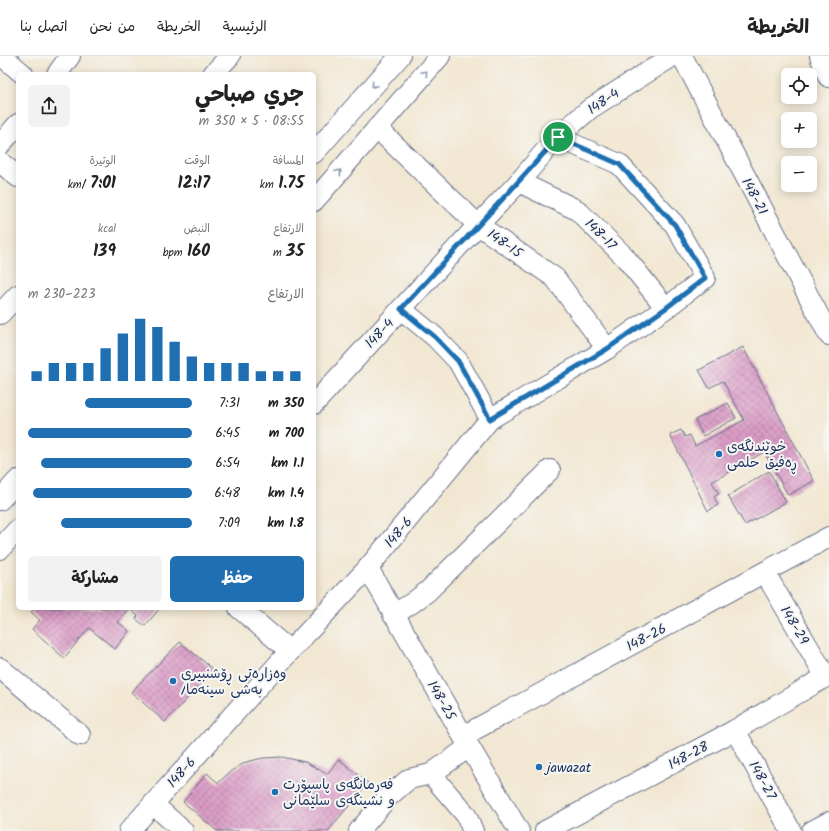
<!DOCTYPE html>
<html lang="ar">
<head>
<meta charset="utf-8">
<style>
	:root { --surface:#fff; --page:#f2f2f2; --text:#222; --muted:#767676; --line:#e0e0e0; --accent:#1f6fb2 }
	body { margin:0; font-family:Kalam,"Playpen Sans Arabic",sans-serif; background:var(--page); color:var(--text); direction:rtl; height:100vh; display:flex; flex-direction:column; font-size:15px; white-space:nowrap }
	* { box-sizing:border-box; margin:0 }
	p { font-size:13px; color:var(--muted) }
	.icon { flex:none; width:22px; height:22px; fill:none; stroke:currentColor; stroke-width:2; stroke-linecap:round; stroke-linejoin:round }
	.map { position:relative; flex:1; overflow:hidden; direction:ltr }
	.details { position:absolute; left:16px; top:16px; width:300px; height:538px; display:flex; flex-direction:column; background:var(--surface); border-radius:6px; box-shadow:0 2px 10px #0003; direction:rtl }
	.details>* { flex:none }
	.controls { position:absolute; left:781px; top:12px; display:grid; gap:8px }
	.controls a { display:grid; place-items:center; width:36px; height:36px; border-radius:6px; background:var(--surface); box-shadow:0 2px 10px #0003; font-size:20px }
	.pin { position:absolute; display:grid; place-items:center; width:34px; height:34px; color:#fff; margin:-17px; border:2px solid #fff; border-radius:50%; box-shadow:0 1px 4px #0007 }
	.round { display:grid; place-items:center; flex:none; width:42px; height:42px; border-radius:6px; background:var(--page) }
	.summary { display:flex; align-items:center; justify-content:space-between; height:68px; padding:0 12px }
	h1 { font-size:22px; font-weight:700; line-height:30px }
	.metrics { display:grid; grid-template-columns:repeat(3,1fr); gap:6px; height:68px; padding:4px 12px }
	.metrics div { display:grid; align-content:center }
	.metrics b { font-size:17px; font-weight:700 }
	.metrics small { font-size:11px; font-weight:400 }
	.metrics p { font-size:11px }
	.chart { height:112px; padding:8px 12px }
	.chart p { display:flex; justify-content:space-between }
	.chart svg { width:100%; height:72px; margin-top:4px; stroke:var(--accent); stroke-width:6 }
	.cta { display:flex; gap:8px; margin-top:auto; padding:8px 12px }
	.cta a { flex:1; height:46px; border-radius:6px; background:var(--accent); color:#fff; font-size:16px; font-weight:700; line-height:46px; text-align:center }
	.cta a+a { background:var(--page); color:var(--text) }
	ul { padding:0 12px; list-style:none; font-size:13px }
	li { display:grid; grid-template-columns:64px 48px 1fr; align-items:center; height:30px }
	li i { height:10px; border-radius:5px; background:var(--accent) }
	header { display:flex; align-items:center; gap:24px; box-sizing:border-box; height:56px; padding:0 20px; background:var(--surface); border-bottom:1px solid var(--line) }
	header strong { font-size:19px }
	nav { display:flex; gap:22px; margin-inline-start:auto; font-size:14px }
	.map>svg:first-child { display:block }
	.building { fill:url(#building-cross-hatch) }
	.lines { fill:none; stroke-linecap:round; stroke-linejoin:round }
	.minor-casing { stroke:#666f87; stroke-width:22 }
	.major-casing { stroke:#666f87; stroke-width:24 }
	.minor { stroke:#fff; stroke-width:20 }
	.major { stroke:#fff; stroke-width:22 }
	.oneway { stroke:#8d97ae }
	.route-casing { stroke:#fff; stroke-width:8 }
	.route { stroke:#1f6fb2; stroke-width:5 }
	.poi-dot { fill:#1f6fb2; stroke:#f6f6f2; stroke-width:1.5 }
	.labels { text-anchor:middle; stroke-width:4; stroke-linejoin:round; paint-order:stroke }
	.street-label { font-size:14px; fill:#1b2f5e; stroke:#f6f6f2 }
	.poi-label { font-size:14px; fill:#1b2f5e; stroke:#f6f6f2; text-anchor:start }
</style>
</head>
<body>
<header>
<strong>الخريطة</strong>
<nav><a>الرئيسية</a><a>الخريطة</a><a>من نحن</a><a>اتصل بنا</a></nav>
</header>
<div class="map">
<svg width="829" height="775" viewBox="0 0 829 775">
	<defs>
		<pattern id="building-cross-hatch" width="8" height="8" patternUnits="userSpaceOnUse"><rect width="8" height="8" fill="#db9cc6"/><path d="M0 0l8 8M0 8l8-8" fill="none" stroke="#b180a4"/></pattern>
	</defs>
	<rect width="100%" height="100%" fill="#f6f6f2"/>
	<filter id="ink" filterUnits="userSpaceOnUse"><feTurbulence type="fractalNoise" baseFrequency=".025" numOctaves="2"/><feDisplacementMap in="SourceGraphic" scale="8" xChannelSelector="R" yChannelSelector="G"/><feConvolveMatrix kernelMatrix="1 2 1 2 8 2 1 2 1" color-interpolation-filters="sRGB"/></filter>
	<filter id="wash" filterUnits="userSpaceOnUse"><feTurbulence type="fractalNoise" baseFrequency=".012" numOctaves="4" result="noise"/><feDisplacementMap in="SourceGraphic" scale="16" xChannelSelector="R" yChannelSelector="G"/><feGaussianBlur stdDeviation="0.9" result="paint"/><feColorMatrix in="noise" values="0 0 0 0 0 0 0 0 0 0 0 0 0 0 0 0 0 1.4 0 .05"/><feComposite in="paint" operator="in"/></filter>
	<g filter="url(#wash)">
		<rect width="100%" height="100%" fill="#f2e7d2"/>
		<g id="blocks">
			<g class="building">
				<path d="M743,291L814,425L788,439L764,396L712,426L719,438L714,441L718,449L708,455L670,379L681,374L685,381L690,379L695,390L744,364L723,325L709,332L699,314Z"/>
				<path d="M728,347L736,362L703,380L695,364Z"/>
				<path d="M769,415L786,446L745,469L728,440Z"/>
				<path d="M36,552H160L145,570L136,563L138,560L129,552L118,566L129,575L115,593L89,572L64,602L32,573L40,564L31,556Z"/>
				<path d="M180,586L214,614L165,666L131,636Z"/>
				<path d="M282,701L305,706L327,718L339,703L368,727L328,775H217L183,746L207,717L218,727L231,715L246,706L263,702Z"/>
			</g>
		</g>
	</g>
	<g filter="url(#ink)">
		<use href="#blocks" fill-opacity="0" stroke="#666f87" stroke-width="1"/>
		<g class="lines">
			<g class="minor-casing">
				<g id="minor">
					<path d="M2,0L23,18"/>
					<path d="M682,0L829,279"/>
					<path d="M57,18L70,0"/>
					<path d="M213,18L230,0"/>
					<path d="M377,72L478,169L555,222L607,293"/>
					<path d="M0,89L18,68"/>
					<path d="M314,97L400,0"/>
					<path d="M0,106L18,121"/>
					<path d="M519,126L577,154L624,200L666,252"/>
					<path d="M314,145L440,0"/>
					<path d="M401,253L435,281L458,305L490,363"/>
					<path d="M0,258L18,239"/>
					<path d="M314,348L478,169L519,126L557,81L591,52L673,0"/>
					<path d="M0,444L18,424"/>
					<path d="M0,493L18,473"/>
					<path d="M368,512L463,680L519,775"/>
					<path d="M765,517L826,621"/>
					<path d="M239,552L290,595"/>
					<path d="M393,559L412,547L428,535L550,414"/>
					<path d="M0,612L80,679"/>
					<path d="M735,674L791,775"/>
					<path d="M463,680L829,481"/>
					<path d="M431,718L466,759L473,775"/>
					<path d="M153,748L183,775"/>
					<path d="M129,775L290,595L368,512L490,363L607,293L666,252L705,222L675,169L619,108L557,81"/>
					<path d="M359,775L388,741L409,723L431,718L469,691"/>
					<path d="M545,775L735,674L829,619"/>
					<path d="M812,775L829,766"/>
				</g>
			</g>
			<g class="major-casing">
				<path id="major" d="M821,0L829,20"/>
			</g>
			<use href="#minor" class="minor"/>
			<use href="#major" class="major"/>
		</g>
		<defs><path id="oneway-chevron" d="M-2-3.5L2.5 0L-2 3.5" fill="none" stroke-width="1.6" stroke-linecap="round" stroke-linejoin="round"/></defs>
		<g class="oneway">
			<use href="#oneway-chevron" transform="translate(425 17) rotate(-49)"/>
			<use href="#oneway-chevron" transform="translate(374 29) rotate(131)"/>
			<use href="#oneway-chevron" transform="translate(339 116) rotate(-49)"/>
		</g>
	</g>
	<g class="lines" filter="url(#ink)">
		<g class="route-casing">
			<path id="route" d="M558,81L619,108L675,169L705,222L666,252L607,293L490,363L458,305L435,281L401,253C453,196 507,140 558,81Z"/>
		</g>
		<use href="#route" class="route"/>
	</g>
	<g class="poi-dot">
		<circle cx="719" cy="398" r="4"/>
		<circle cx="173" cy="625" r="4"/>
		<circle cx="539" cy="711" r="4"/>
		<circle cx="275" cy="736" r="4"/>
	</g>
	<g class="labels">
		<g class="street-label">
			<text transform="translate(603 45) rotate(-34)" y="5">148-4</text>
			<text transform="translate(755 140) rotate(62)" y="5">148-21</text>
			<text transform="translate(601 178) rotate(45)" y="5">148-17</text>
			<text transform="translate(505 187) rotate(35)" y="5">148-15</text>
			<text transform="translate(379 277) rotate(-47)" y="5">148-4</text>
			<text transform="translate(398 476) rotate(-50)" y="5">148-6</text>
			<text transform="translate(795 569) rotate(59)" y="5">148-29</text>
			<text transform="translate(646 581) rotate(-28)" y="5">148-26</text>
			<text transform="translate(442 644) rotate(60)" y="5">148-25</text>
			<text transform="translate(688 699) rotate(-28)" y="5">148-28</text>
			<text transform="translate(181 716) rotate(-48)" y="5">148-6</text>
			<text transform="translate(763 724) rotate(61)" y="5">148-27</text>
		</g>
		<g class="poi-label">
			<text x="727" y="395">خوێندنگەی<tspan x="727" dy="16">ڕەفیق حلمی</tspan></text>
			<text x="181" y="622">وە‌زارە‌تی ڕۆشنبیری<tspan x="181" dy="16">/بە‌شی سینە‌ما</tspan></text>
			<text x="547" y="716">jawazat</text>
			<text x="283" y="733">فەرمانگەی پاسپۆرت<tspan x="283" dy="16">و نشینگەی سلێمانی</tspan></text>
		</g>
	</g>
</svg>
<div class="controls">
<a><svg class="icon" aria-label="locate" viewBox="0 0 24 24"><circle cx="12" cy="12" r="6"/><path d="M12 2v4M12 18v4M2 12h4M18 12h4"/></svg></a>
<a>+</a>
<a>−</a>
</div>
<div class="pin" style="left:558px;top:81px;background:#1e9e55"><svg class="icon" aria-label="arrive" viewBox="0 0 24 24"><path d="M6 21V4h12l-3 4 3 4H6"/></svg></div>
<section class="details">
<div class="summary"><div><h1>جري صباحي</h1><p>08:55 · 5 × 350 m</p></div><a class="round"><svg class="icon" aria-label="share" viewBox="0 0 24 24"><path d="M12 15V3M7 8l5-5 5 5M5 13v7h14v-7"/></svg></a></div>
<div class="metrics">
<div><p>المسافة</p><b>1.75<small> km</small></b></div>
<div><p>الوقت</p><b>12:17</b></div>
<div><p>الوتيرة</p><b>7:01<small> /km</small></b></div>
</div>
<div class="metrics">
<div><p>الارتفاع</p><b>35<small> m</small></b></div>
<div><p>النبض</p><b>160<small> bpm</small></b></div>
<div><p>kcal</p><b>139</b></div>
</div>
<div class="chart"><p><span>الارتفاع</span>223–230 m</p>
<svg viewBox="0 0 160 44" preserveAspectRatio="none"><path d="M5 44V38M15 44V33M25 44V33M35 44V33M45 44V24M55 44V15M65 44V6M75 44V11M85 44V20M95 44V29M105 44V33M115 44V33M125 44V33M135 44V38M145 44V38M155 44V38"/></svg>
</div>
<ul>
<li><b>350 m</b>7:31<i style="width:65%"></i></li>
<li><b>700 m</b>6:45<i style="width:100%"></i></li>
<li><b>1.1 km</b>6:54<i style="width:92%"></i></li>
<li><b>1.4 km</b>6:48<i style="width:97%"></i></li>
<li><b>1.8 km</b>7:09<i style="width:80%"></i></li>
</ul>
<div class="cta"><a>حفظ</a><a>مشاركة</a></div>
</section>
</div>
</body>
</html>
